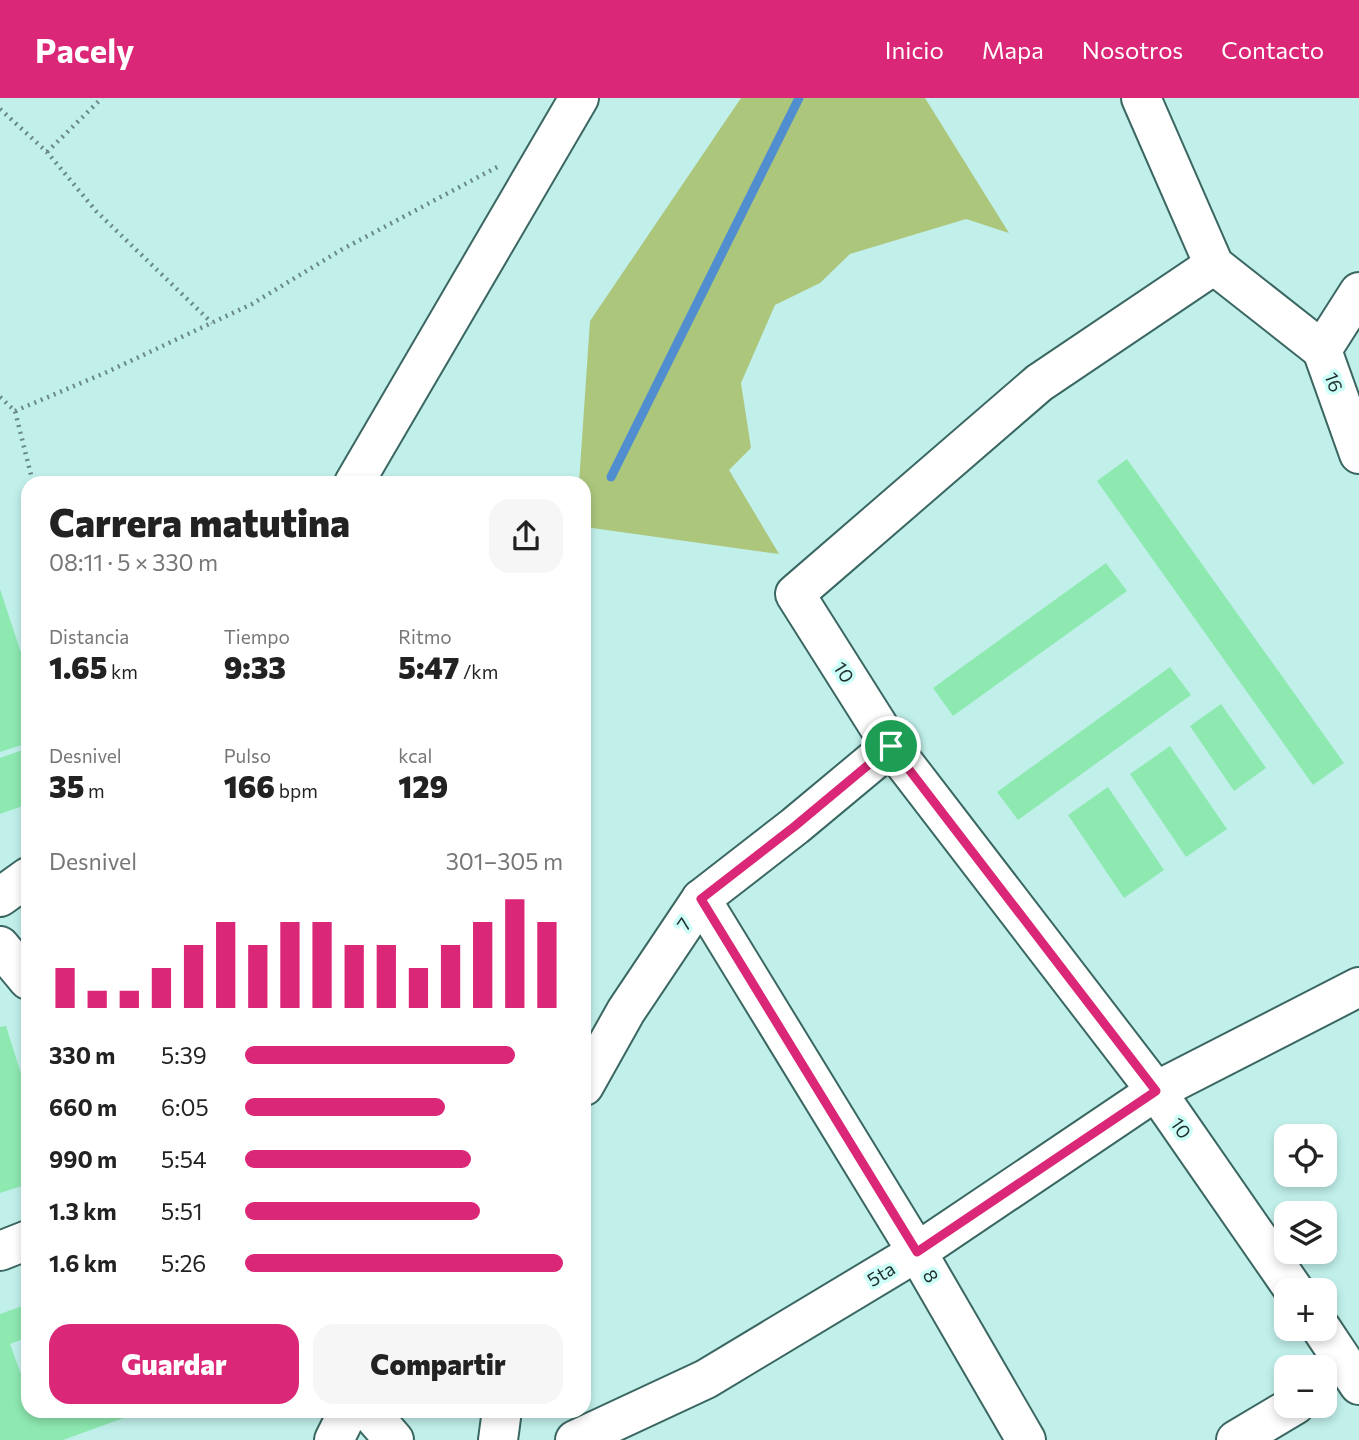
<!DOCTYPE html>
<html lang="es">
<head>
<meta charset="utf-8">
<style>
	:root { --surface:#fff; --page:#f6f6f6; --text:#222; --muted:#767676; --accent:#db2777 }
	body { margin:0; font-family:Commissioner,sans-serif; background:var(--page); color:var(--text); height:100vh; display:flex; flex-direction:column; font-size:26px; white-space:nowrap }
	* { box-sizing:border-box; margin:0 }
	p { font-size:23px; color:var(--muted) }
	.icon { flex:none; width:38px; height:38px; fill:none; stroke:currentColor; stroke-width:2; stroke-linecap:round; stroke-linejoin:round }
	.map { position:relative; flex:1; overflow:hidden }
	.panel { position:absolute; left:21px; top:378px; width:570px; height:942px; display:flex; flex-direction:column; background:var(--surface); border-radius:21px; box-shadow:0 4px 10px #0003 }
	.panel>* { flex:none }
	.controls { position:absolute; left:1274px; top:1026px; display:grid; gap:14px }
	.controls a { display:grid; place-items:center; width:63px; height:63px; border-radius:14px; background:var(--surface); box-shadow:0 4px 10px #0003; font-size:35px }
	.pin { position:absolute; display:grid; place-items:center; width:60px; height:60px; color:#fff; margin:-30px; border:4px solid #fff; border-radius:50%; box-shadow:0 2px 7px #0007 }
	.round { display:grid; place-items:center; flex:none; width:74px; height:74px; border-radius:21px; background:var(--page) }
	.headline { display:flex; align-items:center; justify-content:space-between; height:119px; padding:0 28px }
	h1 { font-size:38px; font-weight:800; line-height:52px }
	.metrics { display:grid; grid-template-columns:repeat(3,1fr); gap:10px; height:119px; padding:7px 28px }
	.metrics div { display:grid; align-content:center }
	.metrics b { font-size:30px; font-weight:800 }
	.metrics small { font-size:19px; font-weight:400 }
	.metrics p { font-size:19px }
	.chart { height:196px; padding:14px 28px }
	.chart p { display:flex; justify-content:space-between }
	.chart svg { width:100%; height:126px; margin-top:7px; stroke:var(--accent); stroke-width:6 }
	.button { display:flex; gap:14px; margin-top:auto; padding:14px 28px }
	.button a { flex:1; height:80px; border-radius:21px; background:var(--accent); color:#fff; font-size:28px; font-weight:800; line-height:80px; text-align:center }
	.button a+a { background:var(--page); color:var(--text) }
	ul { padding:0 28px; list-style:none; font-size:23px }
	li { display:grid; grid-template-columns:112px 84px 1fr; align-items:center; height:52px }
	li i { height:18px; border-radius:9px; background:var(--accent) }
	header { display:flex; align-items:center; gap:42px; box-sizing:border-box; height:98px; padding:0 35px; background:var(--accent); color:#fff }
	header strong { font-size:33px }
	nav { display:flex; gap:38px; margin-inline-start:auto; font-size:24px }
	.map>svg:first-child { display:block }
	.green { fill:#acc67c }
	.lines { fill:none; stroke-linecap:round; stroke-linejoin:round }
	.stream { stroke:#508ecf; stroke-width:9 }
	.building { fill:#8ee9b1 }
	.minor-casing { stroke:#3b6762; stroke-width:42 }
	.path { stroke:#6a8a86; stroke-width:4.5; stroke-dasharray:2 5; stroke-linecap:butt }
	.minor { stroke:#fff; stroke-width:38 }
	.route-casing { stroke:#fff; stroke-width:14 }
	.route { stroke:#db2777; stroke-width:9 }
	.labels { text-anchor:middle; stroke-width:7; stroke-linejoin:round; paint-order:stroke }
	.street-label { font-size:19px; fill:#1f312f; stroke:#cefef8 }
</style>
</head>
<body>
<header>
<strong>Pacely</strong>
<nav><a>Inicio</a><a>Mapa</a><a>Nosotros</a><a>Contacto</a></nav>
</header>
<div class="map">
<svg width="1359" height="1342" viewBox="0 0 1359 1342">
	<rect width="100%" height="100%" fill="#c1f0eb"/>
	<path class="green" d="M741,0H925L1009,135L966,121L850,156L820,185L775,207L741,285L751,350L729,372L779,456L585,429L584,385H579L590,223Z"/>
	<g class="lines">
		<path class="stream" d="M611,379L799,0"/>
	</g>
	<g class="building">
		<path d="M1127,361L1344,665L1313,687L1097,383Z"/>
		<path d="M1106,465L1127,493L953,618L933,590Z"/>
		<path d="M0,491L28,576V625L24,626L28,639V645L0,654Z"/>
		<path d="M1170,569L1191,597L1018,722L997,694Z"/>
		<path d="M1221,606L1266,670L1234,693L1190,628Z"/>
		<path d="M1170,648L1227,731L1186,759L1130,676Z"/>
		<path d="M28,650V706L0,716V660Z"/>
		<path d="M1108,689L1164,772L1124,800L1068,717Z"/>
		<path d="M6,928L28,998V1086L0,1095V929Z"/>
		<path d="M28,1206V1239L10,1246L26,1290H28V1312L143,1313L63,1342H0V1216Z"/>
	</g>
	<g class="lines">
		<g class="minor-casing">
			<g id="minor">
				<path d="M1141,0L1214,167L1322,252"/>
				<path d="M1214,167L1039,285L795,496L891,648L1156,993L1294,1192"/>
				<path d="M1322,252L1359,356"/>
				<path d="M1322,252L1359,194"/>
				<path d="M354,385L579,0"/>
				<path d="M0,799L28,779"/>
				<path d="M701,801L917,1154L1026,1342"/>
				<path d="M0,848L28,882"/>
				<path d="M584,988L626,913L701,801L795,728L891,648"/>
				<path d="M0,1153L28,1142"/>
				<path d="M1321,1230L1359,1287"/>
				<path d="M368,1312L394,1342"/>
				<path d="M334,1342L349,1312"/>
				<path d="M498,1342L502,1312"/>
				<path d="M575,1342L706,1281L917,1154L1156,993L1359,889"/>
				<path d="M1236,1342L1295,1307"/>
			</g>
		</g>
		<g class="path">
			<path d="M0,11L47,54L96,113L212,225"/>
			<path d="M47,54L102,0"/>
			<path d="M0,299L15,313L33,385"/>
			<path d="M15,313L107,274L252,206L341,152L499,68"/>
		</g>
		<use href="#minor" class="minor"/>
	</g>
	<g class="lines">
		<g class="route-casing">
			<path id="route" d="M891,648L1156,993L917,1154L701,801L795,728Z"/>
		</g>
		<use href="#route" class="route"/>
	</g>
	<g class="labels">
		<g class="street-label">
			<text transform="translate(1334 284) rotate(70)" y="7">16</text>
			<text transform="translate(844 574) rotate(58)" y="7">10</text>
			<text transform="translate(684 826) rotate(-56)" y="7">7</text>
			<text transform="translate(1181 1030) rotate(55)" y="7">10</text>
			<text transform="translate(881 1176) rotate(-31)" y="7">5ta</text>
			<text transform="translate(931 1178) rotate(60)" y="7">8</text>
		</g>
	</g>
</svg>
<div class="controls">
<a><svg class="icon" aria-label="locate" viewBox="0 0 24 24"><circle cx="12" cy="12" r="6"/><path d="M12 2v4M12 18v4M2 12h4M18 12h4"/></svg></a>
<a><svg class="icon" aria-label="layers" viewBox="0 0 24 24"><path d="M12 4l9 5-9 5-9-5zM3 14l9 5 9-5"/></svg></a>
<a>+</a>
<a>−</a>
</div>
<div class="pin" style="left:891px;top:648px;background:#1e9e55"><svg class="icon" aria-label="arrive" viewBox="0 0 24 24"><path d="M6 21V4h12l-3 4 3 4H6"/></svg></div>
<section class="panel">
<div class="headline"><div><h1>Carrera matutina</h1><p>08:11 · 5 × 330 m</p></div><a class="round"><svg class="icon" aria-label="share" viewBox="0 0 24 24"><path d="M12 15V3M7 8l5-5 5 5M5 13v7h14v-7"/></svg></a></div>
<div class="metrics">
<div><p>Distancia</p><b>1.65<small> km</small></b></div>
<div><p>Tiempo</p><b>9:33</b></div>
<div><p>Ritmo</p><b>5:47<small> /km</small></b></div>
</div>
<div class="metrics">
<div><p>Desnivel</p><b>35<small> m</small></b></div>
<div><p>Pulso</p><b>166<small> bpm</small></b></div>
<div><p>kcal</p><b>129</b></div>
</div>
<div class="chart"><p><span>Desnivel</span>301–305 m</p>
<svg viewBox="0 0 160 44" preserveAspectRatio="none"><path d="M5 44V30M15 44V38M25 44V38M35 44V30M45 44V22M55 44V14M65 44V22M75 44V14M85 44V14M95 44V22M105 44V22M115 44V30M125 44V22M135 44V14M145 44V6M155 44V14"/></svg>
</div>
<ul>
<li><b>330 m</b>5:39<i style="width:85%"></i></li>
<li><b>660 m</b>6:05<i style="width:63%"></i></li>
<li><b>990 m</b>5:54<i style="width:71%"></i></li>
<li><b>1.3 km</b>5:51<i style="width:74%"></i></li>
<li><b>1.6 km</b>5:26<i style="width:100%"></i></li>
</ul>
<div class="button"><a>Guardar</a><a>Compartir</a></div>
</section>
</div>
</body>
</html>
